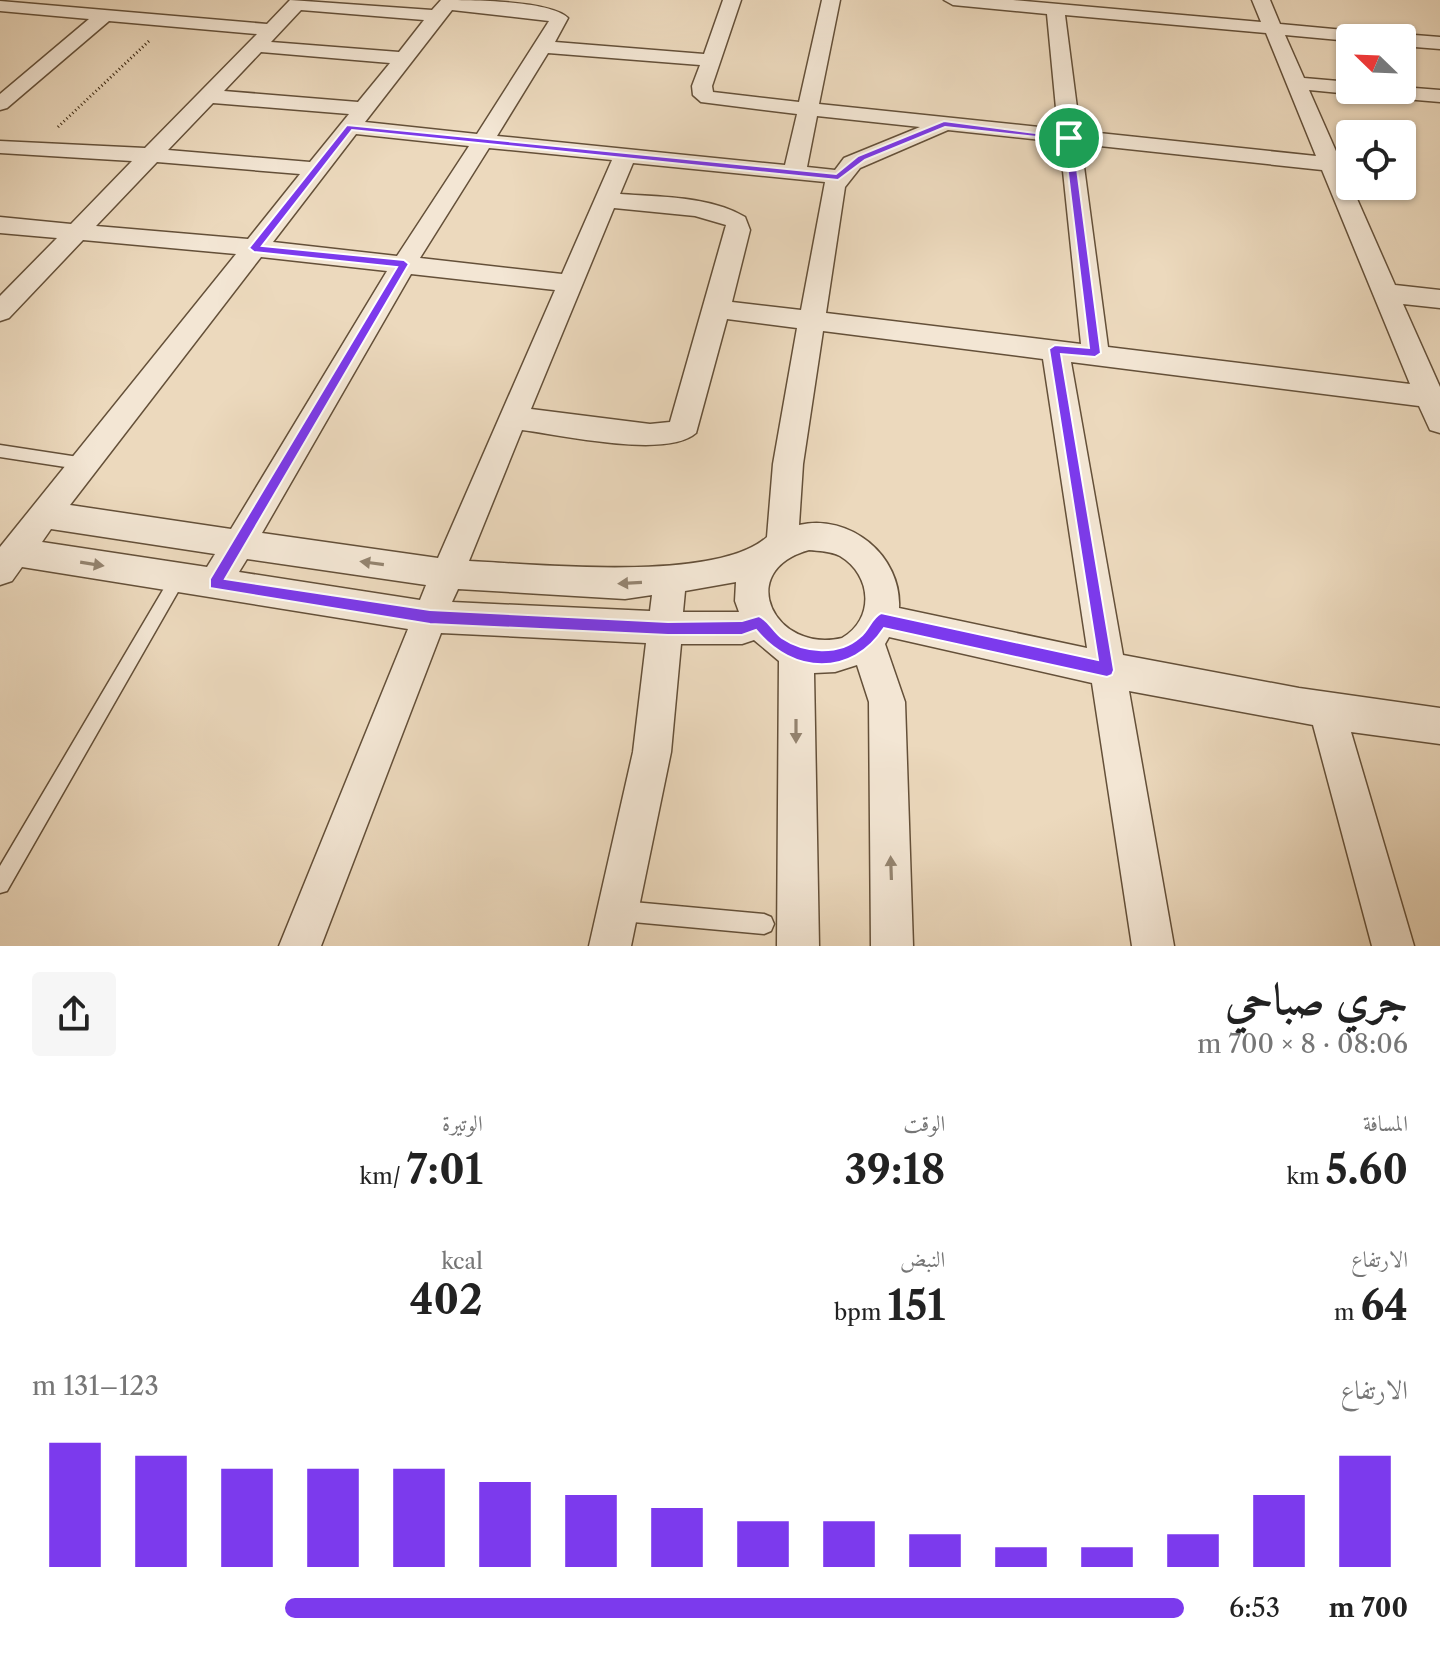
<!DOCTYPE html>
<html lang="ar">
<head>
<meta charset="utf-8">
<style>
	:root { --surface:#fff; --page:#f6f6f6; --text:#222; --muted:#767676; --accent:#7c3aed }
	body { margin:0; font-family:"Libre Caslon Text",Amiri,serif; background:var(--page); color:var(--text); direction:rtl; height:100vh; display:flex; flex-direction:column; font-size:30px; white-space:nowrap }
	* { box-sizing:border-box; margin:0 }
	p { font-size:26px; color:var(--muted) }
	.icon { flex:none; width:44px; height:44px; fill:none; stroke:currentColor; stroke-width:2; stroke-linecap:round; stroke-linejoin:round }
	.map { position:relative; height:946px; overflow:hidden; direction:ltr }
	.sheet { display:flex; flex-direction:column; background:var(--surface); flex:1 }
	.sheet>* { flex:none }
	.needle { width:52px; rotate:293deg }
	.controls { position:absolute; left:1336px; top:24px; display:grid; gap:16px }
	.controls a { display:grid; place-items:center; width:80px; height:80px; border-radius:8px; background:var(--surface); box-shadow:0 2px 6px #0004; font-size:40px }
	.pin { position:absolute; display:grid; place-items:center; width:68px; height:68px; color:#fff; margin:-34px; border:4px solid #fff; border-radius:50%; box-shadow:0 2px 8px #0007 }
	.round { display:grid; place-items:center; flex:none; width:84px; height:84px; border-radius:8px; background:var(--page) }
	.summary { display:flex; align-items:center; justify-content:space-between; height:136px; padding:0 32px }
	h1 { font-size:44px; font-weight:800; line-height:60px }
	.stats { display:grid; grid-template-columns:repeat(3,1fr); gap:12px; height:136px; padding:8px 32px }
	.stats div { display:grid; align-content:center }
	.stats b { font-size:40px; font-weight:800 }
	.stats small { font-size:22px; font-weight:400 }
	.stats p { font-size:22px }
	.chart { height:224px; padding:16px 32px }
	.chart p { display:flex; justify-content:space-between }
	.chart svg { width:100%; height:144px; margin-top:8px; stroke:var(--accent); stroke-width:6 }
	ul { padding:0 32px; list-style:none; font-size:26px }
	li { display:grid; grid-template-columns:128px 96px 1fr; align-items:center; height:60px }
	li i { height:20px; border-radius:10px; background:var(--accent) }
	.map>svg:first-child { display:block }
	.lines { fill:none; stroke-linecap:round; stroke-linejoin:round }
	.lane-casing { stroke:#645039; stroke-width:3 }
	.street-casing { stroke:#645039; stroke-width:3 }
	.path { stroke:#36230d; stroke-width:3; stroke-dasharray:1 3; stroke-linecap:butt }
	.lane { fill:#f3e6d4; fill-rule:evenodd }
	.street { fill:#f3e6d4; fill-rule:evenodd }
	.oneway { fill:#948470 }
	.route { fill:#7c3aed; stroke:#fff; stroke-width:2; fill-rule:evenodd }
</style>
</head>
<body>
<div class="map">
<svg width="1440" height="946" viewBox="0 0 1440 946">
	<rect width="100%" height="100%" fill="#ecd9bd"/>
	<filter id="stains"><feTurbulence type="fractalNoise" baseFrequency=".0025" numOctaves="4"/><feColorMatrix values="0 0 0 0 .2 0 0 0 0 .09 0 0 0 0 .02 0 0 0 .5 -.17"/></filter>
	<radialGradient id="worn" r=".72"><stop offset=".6" stop-color="#630" stop-opacity="0"/><stop offset="1" stop-color="#630" stop-opacity=".3"/></radialGradient>
	<g class="lines">
		<g class="lane-casing">
			<g id="lane">
				<path d="M0,445L85,458L90,460L92,464L90,468L85,470L0,457Z"/>
				<path d="M178,571L183,573L186,578L183,583L7,891L0,893V866L173,573Z"/>
				<path d="M622,901L764,914L771,917L774,924L771,931L764,934L622,921L615,918L612,911L615,904Z"/>
			</g>
		</g>
		<g class="street-casing">
			<g id="street">
				<path d="M290,0L432,10L441,0C468,0 550,0 568,18L555,42L704,54L723,0H741L712,86L713,92L799,102L822,0H840L819,104L1058,129L1047,14L953,5L944,0H1013L1261,22L1252,0H1270L1280,24L1387,34L1389,38H1350V41L1285,35L1304,78L1350,82V90H1359L1350,94L1309,90L1395,285L1440,290V308L1403,304L1440,387V433L1430,430L1419,406L1071,362L1123,655L1299,688L1440,708V744L1351,732L1414,946H1372L1313,725L1129,691L1174,946H1132L1092,683L889,637L885,644L905,702L913,946H871L869,702L857,665L835,672L814,673L819,946H777L779,661L754,640L742,644H681L671,752L631,946H589L633,752L646,643L441,633L321,946H279L408,629L22,567L12,581L0,585V547L236,254L83,240L9,318L0,321V296L57,238L0,233V217L71,224L132,161L0,153V141L145,148L257,34L109,21L7,108L0,110V94L89,19L0,11V1L267,24ZM301,10L424,20L399,52L271,42ZM452,10L549,21L477,134L365,122ZM1065,15L1266,33L1316,156L1080,131ZM261,52L390,63L358,102L224,91ZM548,53L700,65L692,86L693,95L701,102L797,114L785,165L497,136ZM213,103L349,114L310,162L168,150ZM817,116L920,127L844,158L835,170L807,167ZM948,130L1060,142L1081,344L826,313L845,187L860,168ZM356,134L469,146L397,256L273,242ZM1081,144L1322,170L1410,384L1108,347ZM489,148L612,160L562,274L420,258ZM157,162L300,174L248,239L96,226ZM633,163L825,182L801,310L732,302L750,230L745,217C709,196 660,197 620,194ZM614,208L695,216L726,225L670,422L650,424L531,409ZM261,257L387,271L231,529L70,505ZM411,274L555,290L438,558L262,533ZM727,319L797,328L773,464L767,537C716,583 537,564 469,561L522,430C562,435 667,459 696,433ZM823,331L1043,359L1087,648L899,608C902,556 850,513 799,525L803,464ZM51,529L215,554L207,567L42,542ZM809,550C819,551 830,551 840,556C872,575 875,619 842,638C775,654 733,571 809,550ZM247,559L426,585L420,600L239,572ZM736,582L735,601L739,612H683L685,591ZM458,589L625,599L652,595L650,611L452,602Z"/>
				<path d="M1402,34L1440,37V49L1402,46V38H1394Z"/>
				<path d="M1402,87L1440,90V102L1369,96L1359,90H1402Z"/>
			</g>
		</g>
		<path class="path" d="M58,127L149,41"/>
		<use href="#lane" class="lane"/>
		<use href="#street" class="street"/>
	</g>
	<defs><path id="oneway-solid" d="M-6-.8H1V-3.2L6.5 0L1 3.2V.8H-6Z" transform="scale(2)"/></defs>
	<g class="oneway">
		<use href="#oneway-solid" transform="translate(372 563) rotate(-172)"/>
		<use href="#oneway-solid" transform="translate(92 564) rotate(9)"/>
		<use href="#oneway-solid" transform="translate(630 583) rotate(177)"/>
		<use href="#oneway-solid" transform="translate(796 731) rotate(90)"/>
		<use href="#oneway-solid" transform="translate(891 868) rotate(-92)"/>
	</g>
	<path class="route" d="M944,121L1073,138L1101,353L1095,357L1061,354L1114,670L1112,675L1107,677L884,628C852,677 793,675 756,630L742,635H668L430,624L210,588V579L397,267L254,252L249,248L347,125L836,174L858,156ZM945,127L1064,140L1089,348L1055,345L1049,349L1098,660L881,613C871,618 869,630 860,637C839,656 804,653 782,638C773,631 769,621 759,616L742,621L668,622L430,610L225,579L409,264L404,260L262,246L352,130L838,180L865,160Z"/>
	<rect width="100%" height="100%" filter="url(#stains)"/>
	<rect width="100%" height="100%" fill="url(#worn)"/>
</svg>
<div class="controls">
<a><svg class="needle" viewBox="-14 -14 28 28"><path d="M0-13l5 13h-10z" fill="#e53935"/><path d="M0 13l5-13h-10z" fill="#767676"/></svg></a>
<a><svg class="icon" aria-label="locate" viewBox="0 0 24 24"><circle cx="12" cy="12" r="6"/><path d="M12 2v4M12 18v4M2 12h4M18 12h4"/></svg></a>
</div>
<div class="pin" style="left:1069px;top:138px;background:#1e9e55"><svg class="icon" aria-label="arrive" viewBox="0 0 24 24"><path d="M6 21V4h12l-3 4 3 4H6"/></svg></div>
</div>
<section class="sheet">
<div class="summary"><div><h1>جري صباحي</h1><p>08:06 · 8 × 700 m</p></div><a class="round"><svg class="icon" aria-label="share" viewBox="0 0 24 24"><path d="M12 15V3M7 8l5-5 5 5M5 13v7h14v-7"/></svg></a></div>
<div class="stats">
<div><p>المسافة</p><b>5.60<small> km</small></b></div>
<div><p>الوقت</p><b>39:18</b></div>
<div><p>الوتيرة</p><b>7:01<small> /km</small></b></div>
</div>
<div class="stats">
<div><p>الارتفاع</p><b>64<small> m</small></b></div>
<div><p>النبض</p><b>151<small> bpm</small></b></div>
<div><p>kcal</p><b>402</b></div>
</div>
<div class="chart"><p><span>الارتفاع</span>123–131 m</p>
<svg viewBox="0 0 160 44" preserveAspectRatio="none"><path d="M5 44V6M15 44V10M25 44V14M35 44V14M45 44V14M55 44V18M65 44V22M75 44V26M85 44V30M95 44V30M105 44V34M115 44V38M125 44V38M135 44V34M145 44V22M155 44V10"/></svg>
</div>
<ul>
<li><b>700 m</b>6:53<i style="width:78%"></i></li>
</ul>
</section>
</body>
</html>
